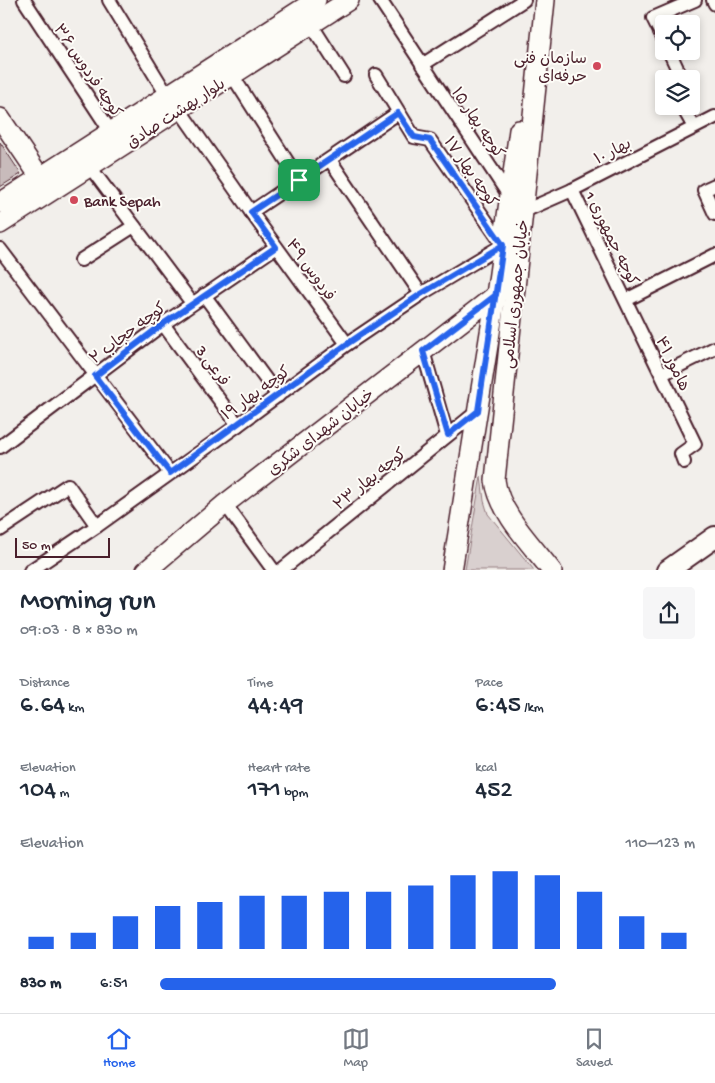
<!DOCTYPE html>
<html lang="en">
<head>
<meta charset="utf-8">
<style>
	:root { --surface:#fff; --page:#f6f6f7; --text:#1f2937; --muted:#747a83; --line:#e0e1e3; --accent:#2563eb }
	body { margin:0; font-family:"Gochi Hand","Playpen Sans Arabic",sans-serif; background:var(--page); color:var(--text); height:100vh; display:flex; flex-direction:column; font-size:19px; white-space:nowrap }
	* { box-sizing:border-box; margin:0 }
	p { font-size:16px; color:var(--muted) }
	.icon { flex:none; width:28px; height:28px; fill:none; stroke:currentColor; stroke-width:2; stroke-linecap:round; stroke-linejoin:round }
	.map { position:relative; height:570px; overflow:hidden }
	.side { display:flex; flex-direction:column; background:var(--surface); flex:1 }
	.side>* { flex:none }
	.tools { position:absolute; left:655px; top:15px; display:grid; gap:10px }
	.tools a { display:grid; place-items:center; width:45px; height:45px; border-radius:5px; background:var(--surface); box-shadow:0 2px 8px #0003; font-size:25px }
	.scale { position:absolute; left:15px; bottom:12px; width:95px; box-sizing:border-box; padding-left:5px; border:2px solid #4a1f2b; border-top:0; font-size:14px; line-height:18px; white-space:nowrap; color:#4a1f2b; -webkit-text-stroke:4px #fdfcf7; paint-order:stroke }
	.pin { position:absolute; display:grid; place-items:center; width:42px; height:42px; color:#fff; margin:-21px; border-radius:10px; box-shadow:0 2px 8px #0006 }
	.round { display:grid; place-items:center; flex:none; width:52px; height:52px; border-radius:5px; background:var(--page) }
	.summary { display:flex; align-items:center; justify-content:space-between; height:85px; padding:0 20px }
	h1 { font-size:28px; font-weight:600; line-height:38px }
	.stats { display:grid; grid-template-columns:repeat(3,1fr); gap:8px; height:85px; padding:5px 20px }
	.stats div { display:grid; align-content:center }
	.stats b { font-size:25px; font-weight:600 }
	.stats small { font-size:14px; font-weight:400 }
	.stats p { font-size:14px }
	.chart { height:140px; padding:10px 20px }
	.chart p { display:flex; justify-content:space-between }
	.chart svg { width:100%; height:90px; margin-top:5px; stroke:var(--accent); stroke-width:6 }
	ul { padding:0 20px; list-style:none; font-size:16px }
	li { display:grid; grid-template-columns:80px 60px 1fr; align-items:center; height:38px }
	li i { height:12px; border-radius:6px; background:var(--accent) }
	.tab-bar { display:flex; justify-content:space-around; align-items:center; height:70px; border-top:1px solid var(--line); background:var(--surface); font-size:14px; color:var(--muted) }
	.tab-bar a { display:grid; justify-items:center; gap:2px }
	.tab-bar .on { color:var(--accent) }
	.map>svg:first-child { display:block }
	.green { fill:#d9d0cf; stroke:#92787d }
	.building { fill:#c8bbbb; stroke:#4a1f2b }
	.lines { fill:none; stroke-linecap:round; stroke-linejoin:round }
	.street-casing { stroke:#4a1f2b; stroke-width:16 }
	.secondary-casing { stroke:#4a1f2b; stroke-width:22 }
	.primary-casing { stroke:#4a1f2b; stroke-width:24 }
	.street { stroke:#fdfcf7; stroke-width:12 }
	.secondary { stroke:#fdfcf7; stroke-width:19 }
	.primary { stroke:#fdfcf7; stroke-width:20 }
	.route-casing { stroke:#fff; stroke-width:10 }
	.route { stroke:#2563eb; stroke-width:6 }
	.poi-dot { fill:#d1495b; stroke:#fdfcf7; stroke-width:2 }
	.labels { text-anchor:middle; stroke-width:4; stroke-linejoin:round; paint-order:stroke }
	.poi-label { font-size:16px; fill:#4a1f2b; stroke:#fdfcf7; text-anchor:end }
	.street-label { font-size:16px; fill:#4a1f2b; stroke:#fdfcf7 }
</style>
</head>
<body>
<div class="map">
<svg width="715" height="571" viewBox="0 0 715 571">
	<rect width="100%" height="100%" fill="#f2efeb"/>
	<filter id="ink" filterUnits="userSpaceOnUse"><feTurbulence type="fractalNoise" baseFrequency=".02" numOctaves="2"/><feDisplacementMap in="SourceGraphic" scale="10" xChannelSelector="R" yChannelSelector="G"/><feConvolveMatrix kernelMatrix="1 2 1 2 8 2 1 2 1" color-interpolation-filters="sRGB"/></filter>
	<g filter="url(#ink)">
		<path class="green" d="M481,476L484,501L488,514L534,570H465Z"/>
		<path class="building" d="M0,142L21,174L0,187Z"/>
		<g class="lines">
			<g class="street-casing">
				<g id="street">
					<path d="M24,0L111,132"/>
					<path d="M109,0L167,95"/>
					<path d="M380,0L510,197"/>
					<path d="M713,0L715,4"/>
					<path d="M311,24L344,76"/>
					<path d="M664,40L653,18L695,0"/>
					<path d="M669,51L682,79"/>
					<path d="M422,65L524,0"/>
					<path d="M232,75L299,180"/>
					<path d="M682,106L694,127"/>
					<path d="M179,109L251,212L347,344"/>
					<path d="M330,160L421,294"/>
					<path d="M90,167L192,303"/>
					<path d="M715,185L704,190L715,214"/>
					<path d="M572,190L695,444L681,454L684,462"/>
					<path d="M251,212L398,113"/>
					<path d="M522,212L572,190L715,117"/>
					<path d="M0,249L170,473"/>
					<path d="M81,260L134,226"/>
					<path d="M204,295L278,396"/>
					<path d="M626,300L715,255"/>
					<path d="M163,324L238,425"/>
					<path d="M423,351L447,435"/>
					<path d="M662,374L715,348"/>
					<path d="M0,447L163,324L276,247"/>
					<path d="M225,504L274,571"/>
					<path d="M0,530L68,485L97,526"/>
					<path d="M30,571L97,526L238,425L347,344L421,294L503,245L430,140L414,137L376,75"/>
					<path d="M280,571L478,411"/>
				</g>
			</g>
			<g class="secondary-casing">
				<g id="secondary">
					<path d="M545,0L495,480C499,513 532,545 552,571"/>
					<path d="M0,118L40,177"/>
					<path d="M0,203L316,0"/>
					<path d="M0,224L349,0"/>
					<path d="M146,571L225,504L496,295"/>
					<path d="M452,571L496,295L519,130"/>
				</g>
			</g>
			<g class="primary-casing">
				<path id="primary" d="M667,571L715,537"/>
			</g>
			<use href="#street" class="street"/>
			<use href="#secondary" class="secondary"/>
			<use href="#primary" class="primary"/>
		</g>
	</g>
	<g class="lines" filter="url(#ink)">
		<g class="route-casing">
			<path id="route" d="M299,180L251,212L276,247L163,324L95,376L170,473L347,344L421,294L503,245L496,295L423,351L448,435L478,411L503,245L430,140L414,137L398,113L299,180"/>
		</g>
		<use href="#route" class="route"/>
	</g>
	<g class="poi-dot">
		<circle cx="597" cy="66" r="5"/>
		<circle cx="74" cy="200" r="5"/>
	</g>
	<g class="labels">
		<g class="poi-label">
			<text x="587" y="63">سازمان فنی<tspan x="587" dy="18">حرفه‌ای</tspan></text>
			<text x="84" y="206" text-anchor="start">Bank Sepah</text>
		</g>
		<g class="street-label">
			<text transform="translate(89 70) rotate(56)" y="6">کوچه فردوس ۳۶</text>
			<text transform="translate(175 112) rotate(-33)" y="6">بلوار بهشت صادق</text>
			<text transform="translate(479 122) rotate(56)" y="6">کوچه بهار ۱۵</text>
			<text transform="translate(612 150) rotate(-27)" y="6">بهار ۱۰</text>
			<text transform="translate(472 171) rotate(55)" y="6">کوچه بهار ۱۷</text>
			<text transform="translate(613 238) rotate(64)" y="6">کوچه جمهوری 1</text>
			<text transform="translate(312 269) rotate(54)" y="6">فردوس ۴۹</text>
			<text transform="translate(514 294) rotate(-84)" y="6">خیابان جمهوری اسلامی</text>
			<text transform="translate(127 332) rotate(-37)" y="6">کوچه حجاب ۲</text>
			<text transform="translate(674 363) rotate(64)" y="6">هامور ۴۱</text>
			<text transform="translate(214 365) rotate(54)" y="6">فرعی 3</text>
			<text transform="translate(255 392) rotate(-36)" y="6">کوچه بهار ۱۹</text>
			<text transform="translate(320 431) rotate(-38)" y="6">خیابان شهدای شکری</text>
			<text transform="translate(369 478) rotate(-39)" y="6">کوچه بهار ۲۳</text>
		</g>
	</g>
</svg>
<div class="tools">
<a><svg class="icon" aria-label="locate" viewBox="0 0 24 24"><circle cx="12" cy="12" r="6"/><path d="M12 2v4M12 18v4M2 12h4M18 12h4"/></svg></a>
<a><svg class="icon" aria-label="layers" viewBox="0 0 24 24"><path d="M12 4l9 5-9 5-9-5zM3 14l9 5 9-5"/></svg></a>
</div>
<div class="scale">50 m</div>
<div class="pin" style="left:299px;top:180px;background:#1e9e55"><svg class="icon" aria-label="arrive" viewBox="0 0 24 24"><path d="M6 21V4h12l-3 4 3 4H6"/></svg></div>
</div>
<section class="side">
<div class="summary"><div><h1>Morning run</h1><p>09:03 · 8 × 830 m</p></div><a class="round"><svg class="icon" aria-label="share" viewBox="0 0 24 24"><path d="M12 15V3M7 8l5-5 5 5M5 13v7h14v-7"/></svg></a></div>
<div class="stats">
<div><p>Distance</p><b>6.64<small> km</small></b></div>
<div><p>Time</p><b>44:49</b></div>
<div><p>Pace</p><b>6:45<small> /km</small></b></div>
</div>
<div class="stats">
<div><p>Elevation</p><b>104<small> m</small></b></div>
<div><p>Heart rate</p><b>171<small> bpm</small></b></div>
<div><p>kcal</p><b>452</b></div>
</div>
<div class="chart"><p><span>Elevation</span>110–123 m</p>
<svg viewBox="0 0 160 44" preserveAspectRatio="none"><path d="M5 44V38M15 44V36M25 44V28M35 44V23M45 44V21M55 44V18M65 44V18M75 44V16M85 44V16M95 44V13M105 44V8M115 44V6M125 44V8M135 44V16M145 44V28M155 44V36"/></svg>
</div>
<ul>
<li><b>830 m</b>6:51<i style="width:74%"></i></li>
</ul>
</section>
<nav class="tab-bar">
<a class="on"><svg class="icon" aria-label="home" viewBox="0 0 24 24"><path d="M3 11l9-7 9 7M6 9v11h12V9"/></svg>Home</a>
<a><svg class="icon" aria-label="map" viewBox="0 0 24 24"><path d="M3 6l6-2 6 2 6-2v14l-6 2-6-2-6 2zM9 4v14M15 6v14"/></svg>Map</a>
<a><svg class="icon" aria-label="saved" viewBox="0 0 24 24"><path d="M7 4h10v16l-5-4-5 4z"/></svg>Saved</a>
</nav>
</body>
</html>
